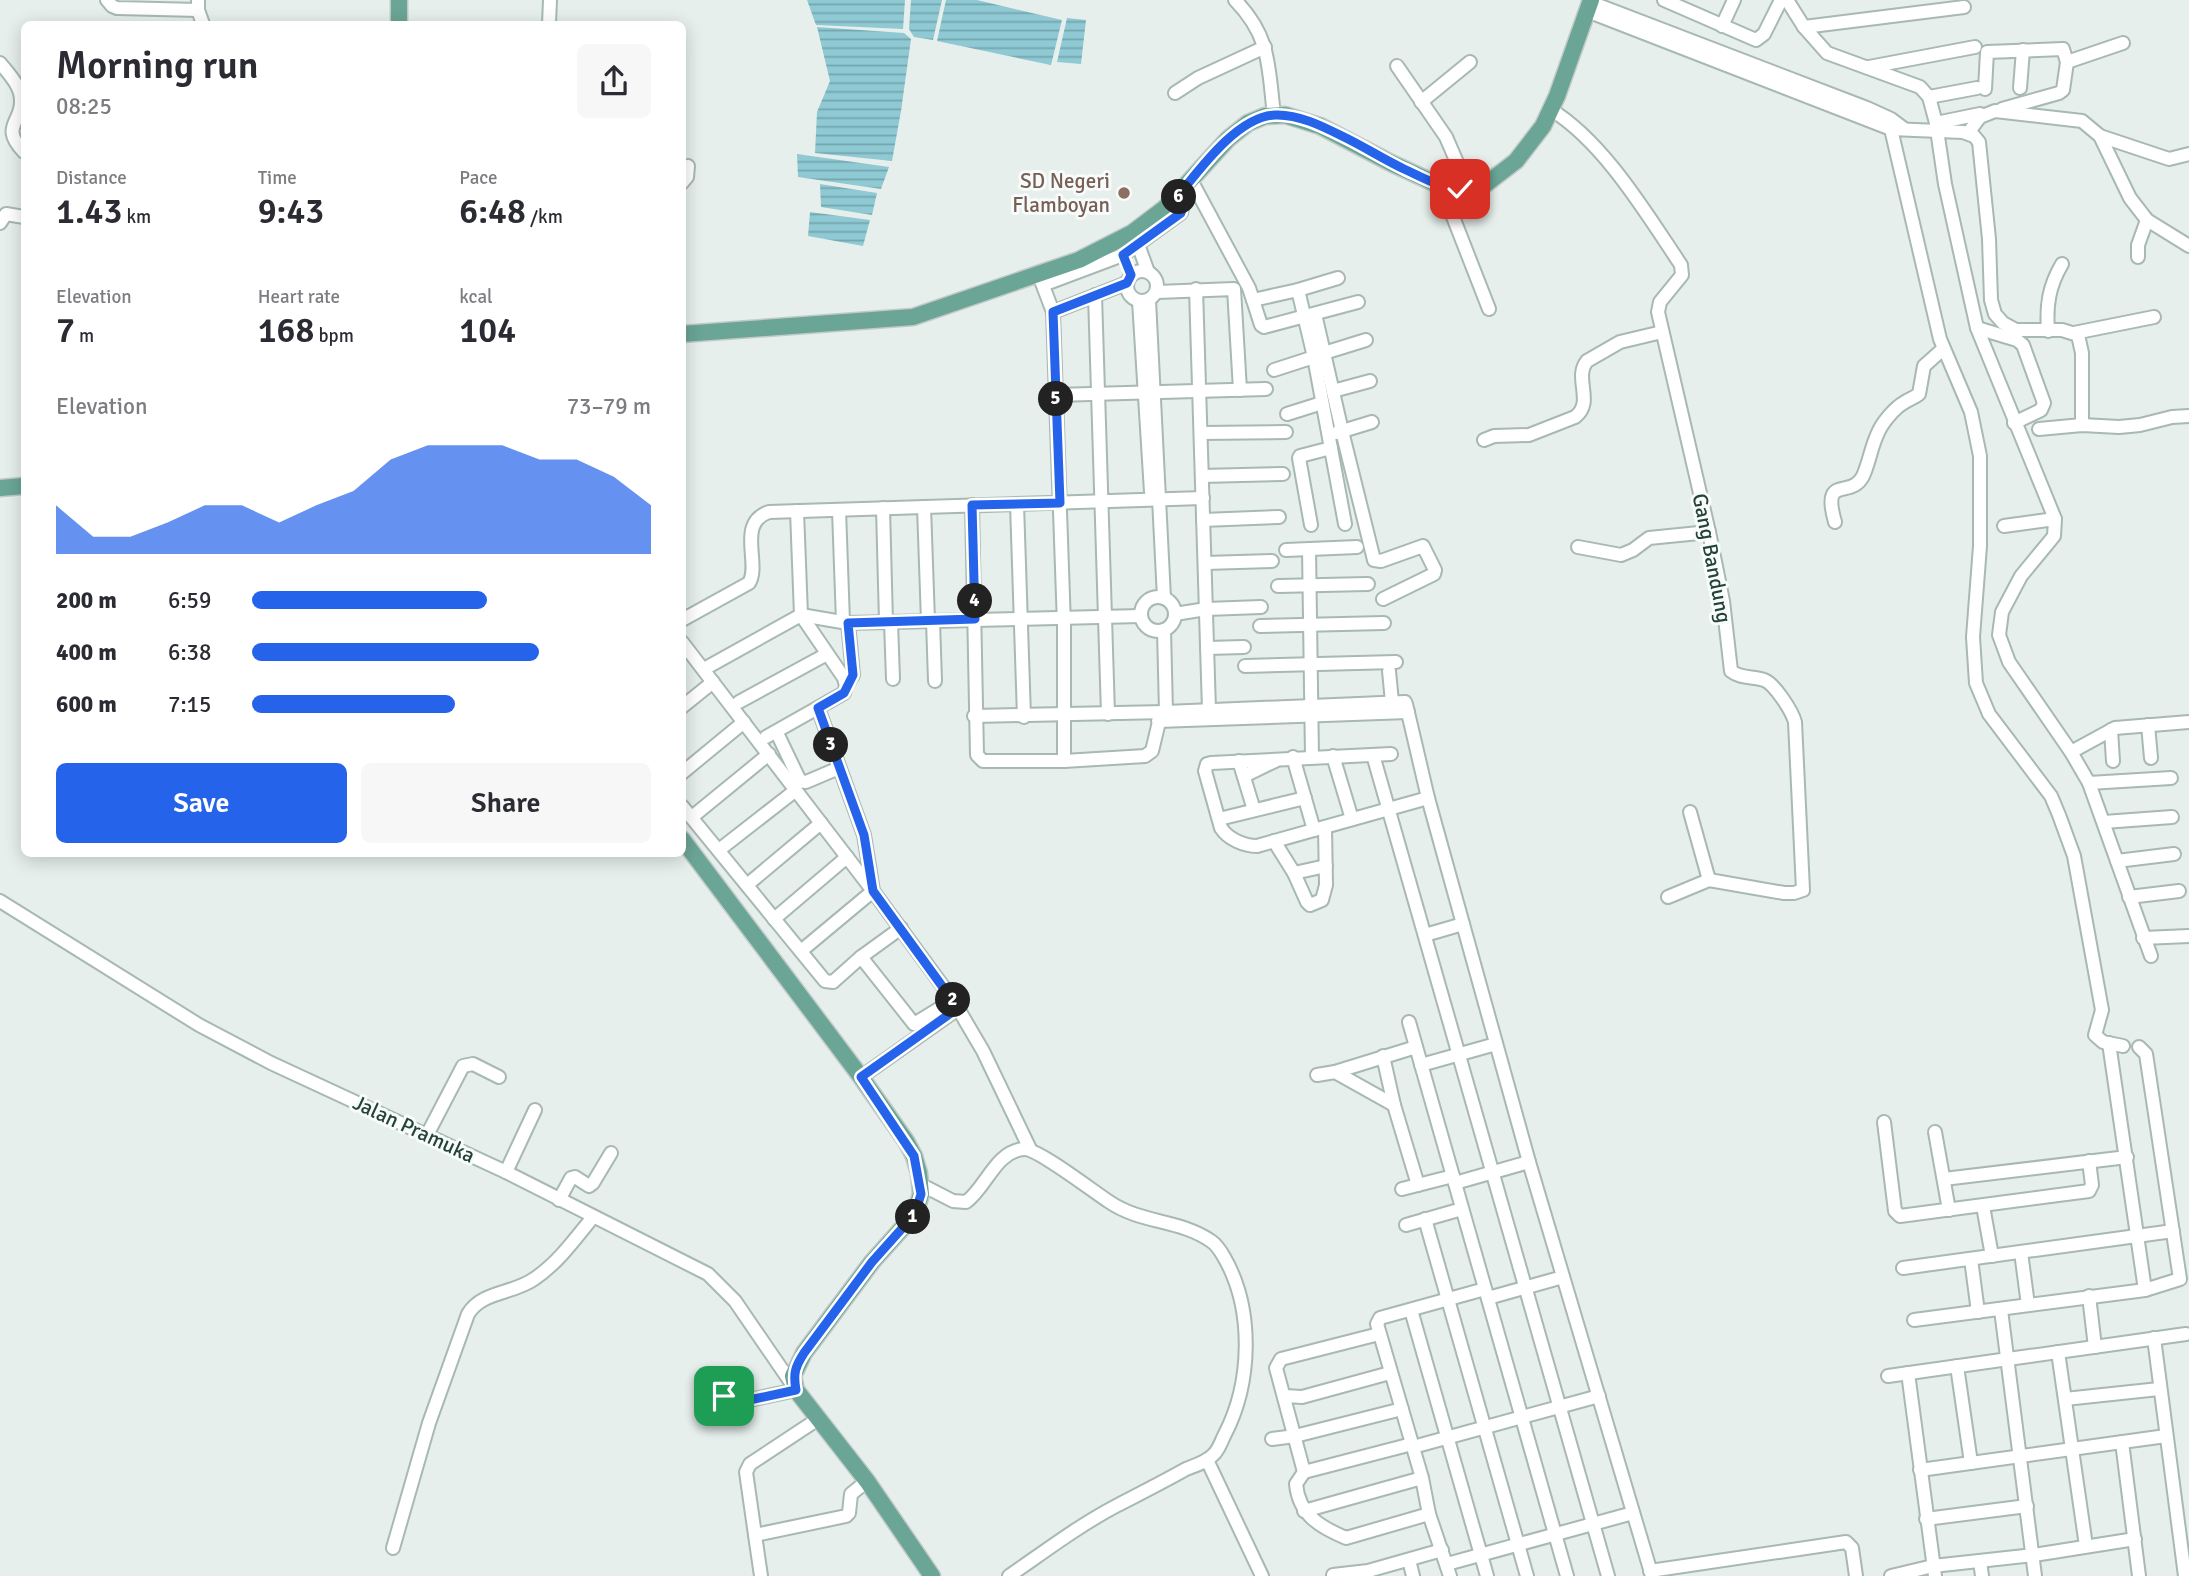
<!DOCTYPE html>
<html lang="en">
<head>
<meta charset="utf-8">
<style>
	:root { --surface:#fff; --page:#f7f7f7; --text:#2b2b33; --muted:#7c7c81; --accent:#2563eb }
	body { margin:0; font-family:Signika,sans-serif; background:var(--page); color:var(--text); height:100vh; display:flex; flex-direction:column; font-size:26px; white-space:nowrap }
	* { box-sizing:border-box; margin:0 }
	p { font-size:23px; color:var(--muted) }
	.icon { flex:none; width:38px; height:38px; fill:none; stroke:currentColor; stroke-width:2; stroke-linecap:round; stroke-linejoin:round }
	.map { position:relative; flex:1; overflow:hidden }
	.panel { position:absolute; left:21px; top:21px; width:665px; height:836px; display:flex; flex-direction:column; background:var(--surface); border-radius:10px; box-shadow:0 4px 18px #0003 }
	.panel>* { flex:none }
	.pin { position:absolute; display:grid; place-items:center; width:60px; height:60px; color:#fff; margin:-30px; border-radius:14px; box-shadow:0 4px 10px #0006 }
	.km { position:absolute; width:35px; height:35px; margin:-18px; border-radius:50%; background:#222; color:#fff; font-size:19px; line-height:35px; text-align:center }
	.round { display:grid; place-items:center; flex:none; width:74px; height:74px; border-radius:10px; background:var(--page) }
	.head { display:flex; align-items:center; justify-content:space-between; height:119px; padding:0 35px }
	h1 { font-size:38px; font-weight:600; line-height:52px }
	.metrics { display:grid; grid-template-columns:repeat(3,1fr); gap:10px; height:119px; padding:7px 35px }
	.metrics div { display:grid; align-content:center }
	.metrics b { font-size:35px; font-weight:600 }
	.metrics small { font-size:19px; font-weight:400 }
	.metrics p { font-size:19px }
	.chart { height:196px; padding:14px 35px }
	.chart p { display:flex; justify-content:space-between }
	.chart svg { width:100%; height:126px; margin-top:7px; fill:var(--accent); opacity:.7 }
	.cta { display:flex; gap:14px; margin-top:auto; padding:14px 35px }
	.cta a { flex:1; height:80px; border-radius:10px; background:var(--accent); color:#fff; font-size:28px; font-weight:600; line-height:80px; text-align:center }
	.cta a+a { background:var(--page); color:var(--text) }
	ul { padding:0 35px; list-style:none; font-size:23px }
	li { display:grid; grid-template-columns:112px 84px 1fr; align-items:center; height:52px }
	li i { height:18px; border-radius:9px; background:var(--accent) }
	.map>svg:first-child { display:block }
	.water { fill:url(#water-rules) }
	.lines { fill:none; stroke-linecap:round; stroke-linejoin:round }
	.minor-casing { stroke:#a8b8b2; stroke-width:16 }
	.major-casing { stroke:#c2cac8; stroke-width:19 }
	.minor { stroke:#fff; stroke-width:12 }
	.major { stroke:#6aa596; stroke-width:16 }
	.route-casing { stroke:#fff; stroke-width:14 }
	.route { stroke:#2563eb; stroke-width:9 }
	.education-dot { fill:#8d6e63; stroke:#f7fbf9; stroke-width:2.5 }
	.labels { text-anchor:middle; stroke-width:6; stroke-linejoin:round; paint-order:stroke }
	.education-label { font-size:21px; fill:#785e54; stroke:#f7fbf9; text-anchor:end }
	.street-label { font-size:21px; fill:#24423a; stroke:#f7fbf9 }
</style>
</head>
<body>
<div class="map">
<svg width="2189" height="1576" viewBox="0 0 2189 1576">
	<defs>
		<pattern id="water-rules" width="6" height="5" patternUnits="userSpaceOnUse" patternTransform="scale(1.75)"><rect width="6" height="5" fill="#8ec9d4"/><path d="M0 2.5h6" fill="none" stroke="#74a5ad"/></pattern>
	</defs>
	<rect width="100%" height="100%" fill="#e6efeb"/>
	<g class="water">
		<path d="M807,0H905L903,29L816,25Z"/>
		<path d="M911,0H942L933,40L914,37L909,29Z"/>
		<path d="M946,0H977L1062,20L1051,65L937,41Z"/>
		<path d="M1067,18L1086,20L1081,64L1057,62Z"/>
		<path d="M817,27L904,33L911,39L901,111L892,161L815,153L817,112L830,81Z"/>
		<path d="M797,154L889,167L881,189L798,177Z"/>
		<path d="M820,184L877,193L872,215L821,207Z"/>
		<path d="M810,212L870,220L863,246L808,236Z"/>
	</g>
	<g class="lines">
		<g class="minor-casing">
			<g id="minor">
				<path d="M107,0L112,6L117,8L198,10"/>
				<path d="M198,0V10L203,24"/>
				<path d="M1235,0C1271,37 1268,66 1274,115"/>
				<path d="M1664,0L1756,40L1764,34L1781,0"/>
				<path d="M1787,0L1804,27L1827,53L1920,87L1929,97L1936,123L1945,184L1977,328L2055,519L2054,536L2021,576L2002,612L1999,635L2009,662L2071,752L2089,783L2151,956"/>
				<path d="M1590,2L1867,108L1891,119L1903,128"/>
				<path d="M1587,11L1891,129L1963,132L1974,136L1979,142L1989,239L1991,300L1995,314L2003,323L2016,330H2062L2078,335L2082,353V425"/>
				<path d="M549,24L550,0"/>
				<path d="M1722,26L1734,0"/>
				<path d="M1804,27L1964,7"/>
				<path d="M2067,62L2123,43"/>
				<path d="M0,63C9,74 22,87 21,102C21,123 0,127 24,152"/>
				<path d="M1397,66L1446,137L1468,188"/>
				<path d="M1869,67L1975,47"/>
				<path d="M2020,88L2023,50"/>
				<path d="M1985,89L1987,52L2063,49L2067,62L2063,90L2059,93L2002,109"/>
				<path d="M1175,93L1198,78L1265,47"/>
				<path d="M1929,97L1977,88"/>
				<path d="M1421,102L1470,62"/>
				<path d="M1550,109C1604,142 1646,213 1681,265L1682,275L1660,302L1658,312L1709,532L1723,601L1731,671C1741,679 1753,676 1764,680C1774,683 1792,711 1795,722L1803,890L1794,893H1784L1709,880L1668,897"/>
				<path d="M1936,123L1980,114"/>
				<path d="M1891,129L1940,339L1971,412L1980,456V546L1973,637L1976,683L1989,714L2051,796L2059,815L2074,856L2102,1010L2095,1035L2103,1042L2123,1046"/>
				<path d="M1968,133L1980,117L1995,111L2082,121L2100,136L2130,198L2147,220L2189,246"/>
				<path d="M2100,136L2169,159L2189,154"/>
				<path d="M1191,180L1249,288L1253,300L1298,290L1314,357L1345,524"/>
				<path d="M682,183L687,177L688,166"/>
				<path d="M1441,186L1489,309"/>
				<path d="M0,223L6,214L24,217"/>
				<path d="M1136,239L1148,272"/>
				<path d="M2138,257V245L2147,220"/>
				<circle cx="1142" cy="286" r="15"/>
				<path d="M1040,278L1053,312"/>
				<path d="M1043,285L1123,255L1181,213L1183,204L1178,196"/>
				<path d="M1196,289L1209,710"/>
				<path d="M1298,290L1338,278"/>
				<path d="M1157,292L1234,289L1240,390"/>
				<path d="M1095,295L1108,714"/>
				<path d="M1149,300L1164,598"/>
				<path d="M1253,300L1261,325L1264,327L1358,302"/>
				<path d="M1139,301L1151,492"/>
				<path d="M1315,314L1342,431L1374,560L1381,561L1423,546L1435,570L1434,574L1383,599"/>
				<path d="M1977,328L2017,340L2023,345L2044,403L2041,410L2014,423"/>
				<path d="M2048,331C2046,305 2049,286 2062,264"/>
				<path d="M2074,333L2154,317"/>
				<path d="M1324,353L1366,340"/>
				<path d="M1274,370L1314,357"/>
				<path d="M1333,391L1370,381"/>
				<path d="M1056,395L1266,389"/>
				<path d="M1287,414L1322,403"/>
				<path d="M2039,429L2082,425L2119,427L2140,425L2172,417L2189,416"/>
				<path d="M1201,433L1286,432"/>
				<path d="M1336,433L1372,422"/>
				<path d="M1484,440L1494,436L1529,435L1575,417C1595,402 1573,378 1587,361L1620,342L1662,332"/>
				<path d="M1202,476L1283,474"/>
				<path d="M1017,504L1024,717"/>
				<path d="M972,505L977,755L983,761H1064L1145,756L1152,751L1158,726"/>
				<path d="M924,507L928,621"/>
				<path d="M883,508L886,622"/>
				<path d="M839,510L843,622"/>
				<path d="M1203,520L1279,517"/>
				<path d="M1835,522C1821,473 1851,500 1863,476C1869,463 1871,448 1877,435C1881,424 1894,408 1905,402C1909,399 1914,398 1919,394L1924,366L1943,349"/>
				<path d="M1311,525L1299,458L1300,456L1331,448"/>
				<path d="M2004,526L2055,519"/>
				<path d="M1578,547L1621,555L1633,550L1649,538L1709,532"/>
				<path d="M1309,549L1312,757"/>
				<path d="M1286,550L1357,547"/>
				<path d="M1205,563L1272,561"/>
				<path d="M1278,586L1368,584"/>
				<circle cx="1158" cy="614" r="17"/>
				<path d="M1175,614L1206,609L1261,607"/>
				<path d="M682,620L749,583C761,564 736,523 769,512L1203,498"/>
				<path d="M933,621L935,681"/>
				<path d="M891,622L893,679"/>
				<path d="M1260,626L1384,623"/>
				<path d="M1164,630L1166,712L1405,702L1406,704L1428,798L1529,1162L1652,1576"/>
				<path d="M682,642L873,891L953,1000L914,1024L861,957"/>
				<path d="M1207,648L1244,647"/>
				<path d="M1245,666L1396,662"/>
				<path d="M704,669L801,615L848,623L1141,616"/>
				<path d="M1389,671L1392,702"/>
				<path d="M846,686L853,675L848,623"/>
				<path d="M739,702L827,654"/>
				<path d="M682,707L713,682"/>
				<path d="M974,716L1166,712V717"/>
				<path d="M1158,721L1408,712"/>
				<path d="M2148,725L2151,758"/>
				<path d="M2111,730L2113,761"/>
				<path d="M777,733L800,781L806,782L839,768"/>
				<path d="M766,737L844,693L846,686L844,678L801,615L797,511"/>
				<path d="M2071,752L2115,728L2189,722"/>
				<path d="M1391,754L1211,763L1207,764L1205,771L1221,828C1228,839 1244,846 1257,846L1428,798"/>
				<path d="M1373,755L1608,1576"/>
				<path d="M1333,756L1352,819"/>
				<path d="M1293,757L1314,830"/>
				<path d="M1064,761V625L1053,312L1127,283"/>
				<path d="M1239,761L1254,810"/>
				<path d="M682,773L744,722"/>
				<path d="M1244,776L1275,761"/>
				<path d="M2089,783L2171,778"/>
				<path d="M682,806L825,981L833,982L861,957L901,928"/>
				<path d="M1690,812L1709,880"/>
				<path d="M692,817L769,754"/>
				<path d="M1219,819L1305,798"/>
				<path d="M2104,822L2172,817"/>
				<path d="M1274,841L1294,873L1307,902L1310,905L1322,900L1326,885L1325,827"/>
				<path d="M719,850L796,790"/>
				<path d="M2117,861L2174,854"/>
				<path d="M1294,873L1326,866"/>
				<path d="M747,885L821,823"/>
				<path d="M2129,897L2179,891"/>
				<path d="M0,901L199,1025L271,1063L506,1172L708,1274L735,1301L796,1390L754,1399L724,1396"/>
				<path d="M774,919L847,857"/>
				<path d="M1425,935L1463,924"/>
				<path d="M2143,938L2189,936"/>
				<path d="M801,951L873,891L864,835L818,708"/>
				<path d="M953,1000L983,1051L1030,1149"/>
				<path d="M1409,1022L1567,1576"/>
				<path d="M2109,1043L2145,1290"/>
				<path d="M1383,1056L1394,1105L1418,1185"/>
				<path d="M1421,1065L1496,1044"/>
				<path d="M1335,1072L1394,1105"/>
				<path d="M1317,1075L1335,1072L1416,1047"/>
				<path d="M861,1077L959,1008"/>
				<path d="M1884,1122L1895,1211L1900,1216L2089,1191L2092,1185L2089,1161"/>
				<path d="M1935,1132L1949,1210"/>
				<path d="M427,1135L463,1066L473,1064L499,1077"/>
				<path d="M506,1172L535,1110"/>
				<path d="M1944,1179L2127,1157"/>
				<path d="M1455,1183L1529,1162"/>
				<path d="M920,1184L953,1201L966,1202C986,1188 995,1152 1023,1149C1036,1147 1094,1192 1108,1201C1141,1224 1179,1219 1211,1241C1217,1245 1220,1250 1224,1257C1254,1309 1252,1383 1224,1436C1221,1442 1219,1449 1214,1454C1207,1462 1196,1465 1186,1469C1163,1482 1139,1494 1116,1506C1078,1526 1044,1552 1009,1576"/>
				<path d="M1402,1189L1453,1176"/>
				<path d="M559,1200L571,1178L575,1177L589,1186L593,1183L611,1153"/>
				<path d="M1983,1206L1992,1256"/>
				<path d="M1425,1219L1527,1576"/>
				<path d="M1406,1225L1462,1209"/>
				<path d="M2021,1252L2028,1305"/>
				<path d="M1971,1259L1978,1312"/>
				<path d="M1903,1268L2173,1231"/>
				<path d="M2089,1296L2095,1347"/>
				<path d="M1488,1298L1563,1277"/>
				<path d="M1411,1310L1487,1576"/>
				<path d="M2001,1310L2035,1576"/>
				<path d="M1914,1320L2145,1290L2180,1279L2146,1054L2139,1047"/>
				<path d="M1379,1334L1281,1359L1276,1368L1304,1472L1296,1484C1299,1515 1320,1527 1346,1538L1429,1514"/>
				<path d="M2154,1338L2185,1576"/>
				<path d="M2058,1352L2086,1546"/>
				<path d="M1957,1366L1971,1463"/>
				<path d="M1908,1373L1935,1576"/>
				<path d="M1888,1376L2186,1334"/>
				<path d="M1285,1396L1302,1397L1390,1373"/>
				<path d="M2065,1399L2159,1389"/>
				<path d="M818,1419L750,1464L746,1472L755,1535L846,1516L849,1513L851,1494L867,1481"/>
				<path d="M1272,1439L1295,1436L1402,1409"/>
				<path d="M2122,1442L2139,1576"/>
				<path d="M1413,1447L1599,1396"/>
				<path d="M1207,1460L1262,1576"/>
				<path d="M1920,1470L2166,1436"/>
				<path d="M1304,1472L1412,1444"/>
				<path d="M1304,1511L1422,1478"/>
				<path d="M1926,1519L2027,1506"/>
				<path d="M755,1535L761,1576"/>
				<path d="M393,1548L429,1423L468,1314C482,1291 513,1294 534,1279C558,1263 575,1239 593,1217"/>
				<path d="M1409,1560L1413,1576"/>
				<path d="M1980,1561L1982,1576"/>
				<path d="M1447,1564L1633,1513"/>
				<path d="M1650,1571L1846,1542L1852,1548L1856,1576"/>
				<path d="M1333,1575L1368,1571L1442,1550"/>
				<path d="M1450,1576L1429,1514L1422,1478L1377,1324L1380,1318L1485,1289"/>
				<path d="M1891,1576L1933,1566L2034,1555L2135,1539"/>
			</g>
		</g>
		<g class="major-casing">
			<g id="major">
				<path d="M399,0V24"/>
				<path d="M682,334L913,317L1079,260L1132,233L1165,208L1228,139L1248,123L1265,116L1285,115L1320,126L1391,163L1441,186L1459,189L1486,184L1516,161L1543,126L1557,96L1591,0"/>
				<path d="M0,488L24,486"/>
				<path d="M682,839L861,1077L906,1141L914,1156L919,1173L921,1194L915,1214L872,1262L804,1353L793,1376L796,1390L867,1481L932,1576"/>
			</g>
		</g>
		<use href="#minor" class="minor"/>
		<use href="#major" class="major"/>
	</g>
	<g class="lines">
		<g class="route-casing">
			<path id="route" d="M724,1396L754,1399L796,1390C793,1374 795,1367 804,1353L872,1262L915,1214L921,1194L914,1156L861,1077L958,1008L873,891L864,835L818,708L844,693L853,675L848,623L975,619L972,505L1060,503L1053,312L1127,283L1131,275L1123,255L1181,213L1183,204L1178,196C1200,169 1238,116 1275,115C1298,114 1322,126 1342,136C1363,146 1383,159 1404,169C1422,177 1440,188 1460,189"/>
		</g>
		<use href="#route" class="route"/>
	</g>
	<circle class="education-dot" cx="1124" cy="193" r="7"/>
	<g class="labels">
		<g class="education-label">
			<text x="1110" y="188">SD Negeri<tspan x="1110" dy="24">Flamboyan</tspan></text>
		</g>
		<g class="street-label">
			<text transform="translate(1712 558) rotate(79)" y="7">Gang Bandung</text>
			<text transform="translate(414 1129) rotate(25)" y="7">Jalan Pramuka</text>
		</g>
	</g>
</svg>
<div class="pin" style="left:724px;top:1396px;background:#1e9e55"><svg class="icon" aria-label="arrive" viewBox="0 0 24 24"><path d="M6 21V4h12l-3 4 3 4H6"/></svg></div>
<div class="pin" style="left:1460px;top:189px;background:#d93025"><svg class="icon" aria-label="check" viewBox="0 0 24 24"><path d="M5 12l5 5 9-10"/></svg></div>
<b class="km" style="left:913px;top:1217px">1</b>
<b class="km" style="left:953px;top:1000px">2</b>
<b class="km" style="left:831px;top:745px">3</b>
<b class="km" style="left:975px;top:601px">4</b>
<b class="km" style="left:1056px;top:399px">5</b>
<b class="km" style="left:1179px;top:197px">6</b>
<section class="panel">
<div class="head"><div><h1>Morning run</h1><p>08:25</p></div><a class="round"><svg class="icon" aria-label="share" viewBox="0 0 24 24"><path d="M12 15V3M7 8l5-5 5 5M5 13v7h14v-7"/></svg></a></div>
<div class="metrics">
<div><p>Distance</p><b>1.43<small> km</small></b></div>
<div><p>Time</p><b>9:43</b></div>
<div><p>Pace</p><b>6:48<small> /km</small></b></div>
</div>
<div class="metrics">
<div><p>Elevation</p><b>7<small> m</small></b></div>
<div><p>Heart rate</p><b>168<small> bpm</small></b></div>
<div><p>kcal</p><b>104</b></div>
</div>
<div class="chart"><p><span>Elevation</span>73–79 m</p>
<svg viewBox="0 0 160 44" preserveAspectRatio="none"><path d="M0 44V27L10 38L20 38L30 33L40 27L50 27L60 33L70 27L80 22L90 11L100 6L110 6L120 6L130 11L140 11L150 17L160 27V44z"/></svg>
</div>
<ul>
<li><b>200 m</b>6:59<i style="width:59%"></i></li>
<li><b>400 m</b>6:38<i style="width:72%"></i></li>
<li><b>600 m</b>7:15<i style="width:51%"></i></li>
</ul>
<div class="cta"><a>Save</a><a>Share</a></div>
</section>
</div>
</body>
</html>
